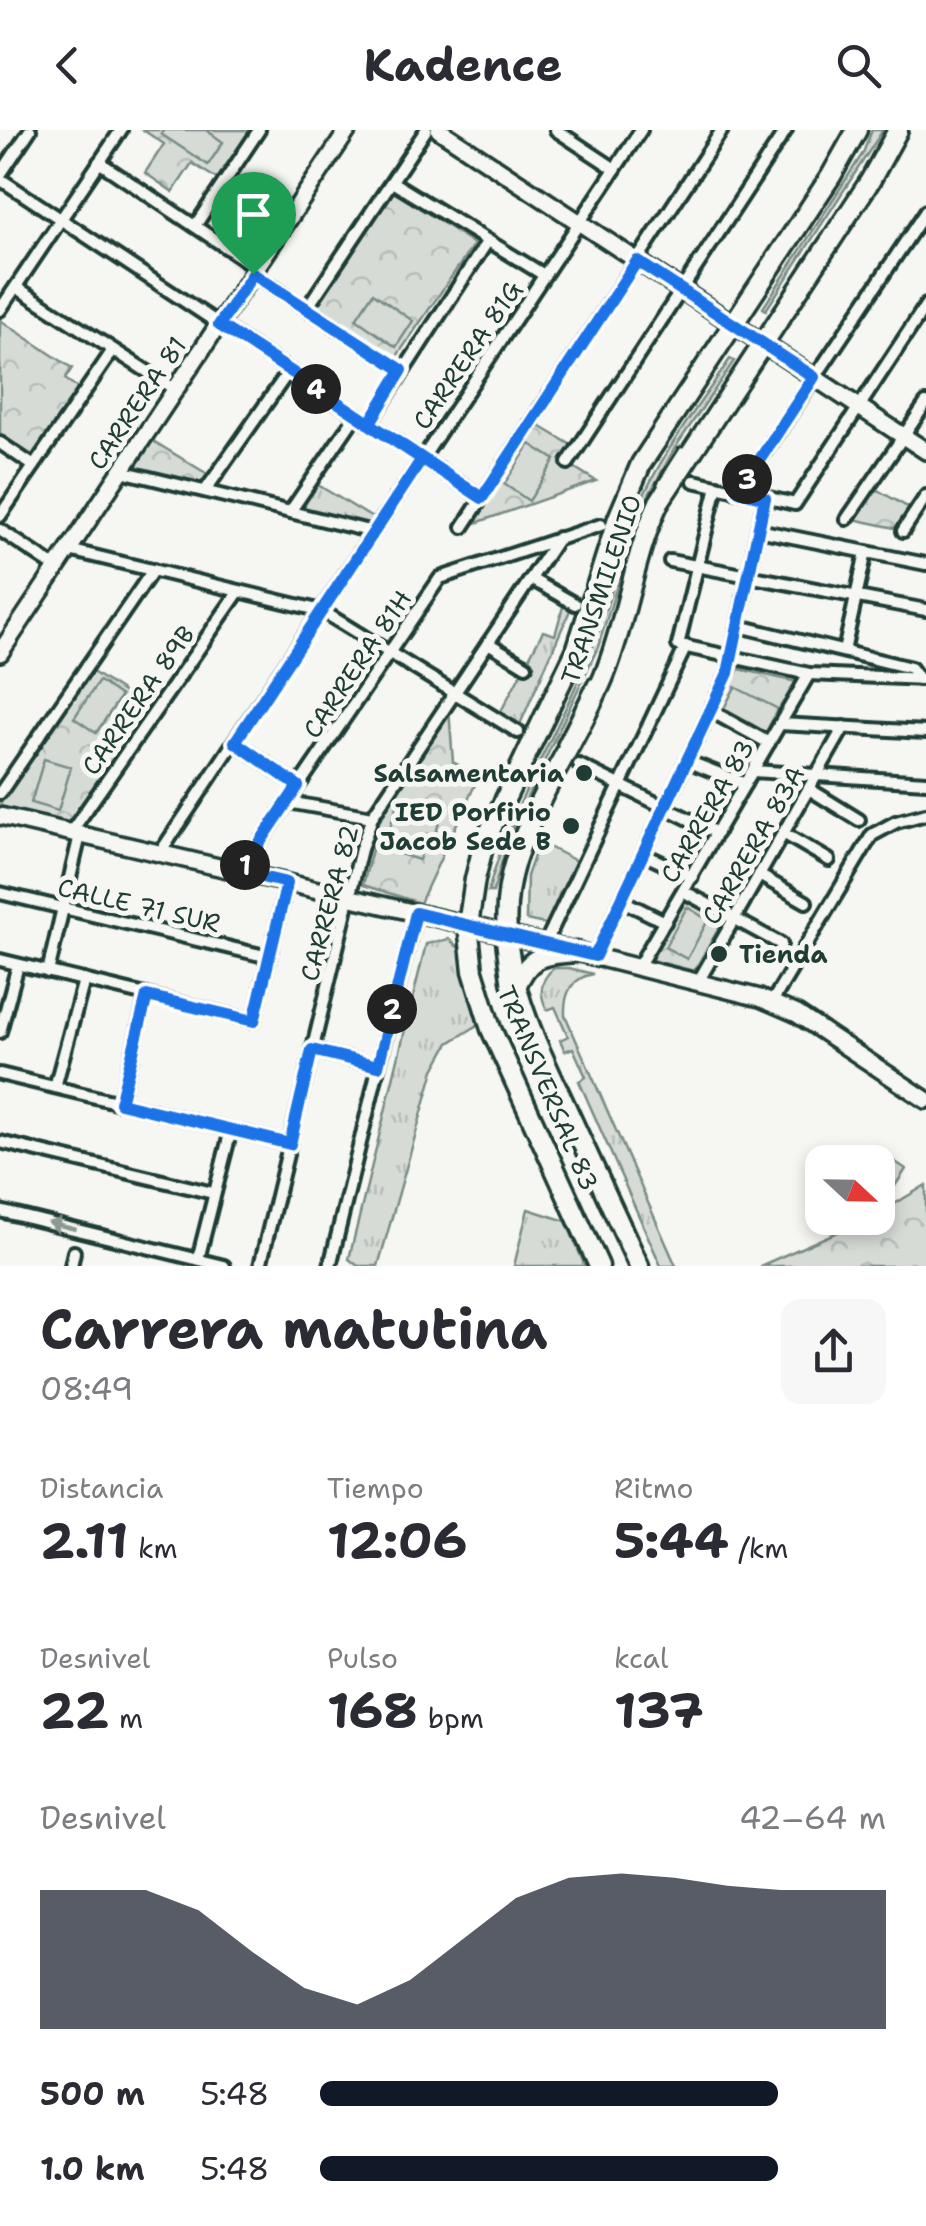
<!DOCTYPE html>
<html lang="es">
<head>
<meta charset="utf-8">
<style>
	:root { --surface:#fff; --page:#f7f7f7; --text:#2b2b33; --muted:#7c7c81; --accent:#111827 }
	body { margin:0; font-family:"Shantell Sans",sans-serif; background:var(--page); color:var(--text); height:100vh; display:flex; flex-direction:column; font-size:38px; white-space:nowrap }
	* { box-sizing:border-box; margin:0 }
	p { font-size:32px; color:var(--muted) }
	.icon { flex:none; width:55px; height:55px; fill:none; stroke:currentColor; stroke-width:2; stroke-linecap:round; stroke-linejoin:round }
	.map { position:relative; height:1136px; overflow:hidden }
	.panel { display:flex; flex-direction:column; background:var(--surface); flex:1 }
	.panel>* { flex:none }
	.needle { width:65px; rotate:112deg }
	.tools { position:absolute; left:805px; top:1015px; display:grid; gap:20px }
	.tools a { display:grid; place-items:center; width:90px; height:90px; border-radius:20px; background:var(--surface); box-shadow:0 5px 15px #0003; font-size:50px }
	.pin { position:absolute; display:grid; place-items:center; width:85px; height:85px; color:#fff; margin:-102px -42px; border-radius:50% 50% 50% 0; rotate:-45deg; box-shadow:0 0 10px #0007 }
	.pin .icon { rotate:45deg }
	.km { position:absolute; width:50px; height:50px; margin:-25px; border-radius:50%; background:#222; color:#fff; font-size:28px; line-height:50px; text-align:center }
	.round { display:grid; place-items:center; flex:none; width:105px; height:105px; border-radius:20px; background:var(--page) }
	.overview { display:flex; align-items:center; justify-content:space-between; height:170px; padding:0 40px }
	h1 { font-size:55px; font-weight:700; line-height:75px }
	.stats { display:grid; grid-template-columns:repeat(3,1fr); gap:15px; height:170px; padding:10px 40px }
	.stats div { display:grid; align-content:center }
	.stats b { font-size:50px; font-weight:700 }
	.stats small { font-size:28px; font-weight:400 }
	.stats p { font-size:28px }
	.chart { height:280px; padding:20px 40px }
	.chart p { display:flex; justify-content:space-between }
	.chart svg { width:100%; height:180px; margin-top:10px; fill:var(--accent); opacity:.7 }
	ul { padding:0 40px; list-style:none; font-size:32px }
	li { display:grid; grid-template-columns:160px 120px 1fr; align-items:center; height:75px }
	li i { height:25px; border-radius:12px; background:var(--accent) }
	header { display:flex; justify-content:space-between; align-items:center; height:130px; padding:0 40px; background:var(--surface); font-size:45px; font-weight:700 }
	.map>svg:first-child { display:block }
	.grass { fill:url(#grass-tufts); stroke:#7a8c85; stroke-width:2.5 }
	.park { fill:url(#park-crowns); stroke:#7a8c85; stroke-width:2.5 }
	.pitch { fill:#d6dbd6; stroke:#7a8c85; stroke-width:2.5 }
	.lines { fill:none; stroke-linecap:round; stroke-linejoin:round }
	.lane-casing { stroke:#1f3d34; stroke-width:12 }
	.street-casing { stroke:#1f3d34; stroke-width:18 }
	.secondary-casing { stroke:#1f3d34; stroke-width:22 }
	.primary-casing { stroke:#1f3d34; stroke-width:25 }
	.lane { stroke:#f6f6f2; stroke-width:5 }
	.street { stroke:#f6f6f2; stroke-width:10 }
	.secondary { stroke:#f6f6f2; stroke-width:15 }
	.primary { stroke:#f6f6f2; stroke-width:18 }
	.oneway { fill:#8a9a93 }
	.route-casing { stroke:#fff; stroke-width:20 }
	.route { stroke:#1a73e8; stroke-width:12 }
	.poi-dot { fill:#1f3d34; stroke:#f6f6f2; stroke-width:4 }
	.labels { text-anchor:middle; stroke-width:10; stroke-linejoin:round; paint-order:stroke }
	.street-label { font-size:25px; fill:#1f3d34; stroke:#f6f6f2 }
	.poi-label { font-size:25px; font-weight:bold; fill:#1f3d34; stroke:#f6f6f2; text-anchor:end }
</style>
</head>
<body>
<header><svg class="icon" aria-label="back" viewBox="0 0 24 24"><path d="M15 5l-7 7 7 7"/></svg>Kadence<svg class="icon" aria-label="search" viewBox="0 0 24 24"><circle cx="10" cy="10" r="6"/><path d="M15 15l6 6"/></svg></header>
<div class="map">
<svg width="926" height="1136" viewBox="0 0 926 1136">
	<defs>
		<pattern id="grass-tufts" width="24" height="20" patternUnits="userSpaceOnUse" patternTransform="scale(2.5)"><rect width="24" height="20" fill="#d6dbd6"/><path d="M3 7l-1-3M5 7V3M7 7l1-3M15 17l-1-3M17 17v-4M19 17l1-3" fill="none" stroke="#b7bdb8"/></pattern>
		<pattern id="park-crowns" width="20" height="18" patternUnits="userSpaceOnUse" patternTransform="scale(2.5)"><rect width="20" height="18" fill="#d6dbd6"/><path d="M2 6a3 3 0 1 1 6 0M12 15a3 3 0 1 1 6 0" fill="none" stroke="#b7bdb8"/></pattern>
	</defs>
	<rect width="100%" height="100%" fill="#f6f6f2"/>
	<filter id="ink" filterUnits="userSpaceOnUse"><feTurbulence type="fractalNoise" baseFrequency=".01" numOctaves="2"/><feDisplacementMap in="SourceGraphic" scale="20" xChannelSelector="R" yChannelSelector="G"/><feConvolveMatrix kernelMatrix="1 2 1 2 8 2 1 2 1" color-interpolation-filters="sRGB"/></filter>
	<g filter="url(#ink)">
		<g class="grass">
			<path d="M872,0H883L766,180L763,178L863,23Z"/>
			<path d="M730,229L734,231L675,318L641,379L598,517L510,704L493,762H488C511,674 560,600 593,516C611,471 619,423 638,378C661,324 698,277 730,229Z"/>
			<path d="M318,355L374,389L369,394L299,380Z"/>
			<path d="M564,473L571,478L518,599L498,587L543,501L555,505Z"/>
			<path d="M539,712L578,732L549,795L526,790L527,746Z"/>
			<path d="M449,809L460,819L478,895L449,913L434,940L378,1136H358L349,1129L426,814Z"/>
			<path d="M554,838H569L593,844C571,848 564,865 565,885L676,1136H661L579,951L586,947L573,918L565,921L560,910L568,906L555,877L547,880C539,864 539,850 554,838Z"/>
			<path d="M528,1079L566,1091L585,1136H514Z"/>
		</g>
		<g class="park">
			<path d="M143,0H254L220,51L192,33L173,62L145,43L164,14Z"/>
			<path d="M393,59L474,114L395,229L315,174Z"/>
			<path d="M0,190L72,238L65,249L78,258L32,327L0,306Z"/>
			<path d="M536,294L573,316L564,331L596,351L470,395Z"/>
			<path d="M153,311L209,345L201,358L132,342Z"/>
			<path d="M874,358L909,378L895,398L853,389Z"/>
			<path d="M739,539L797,552L767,607L717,581Z"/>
			<path d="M91,541L151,580L71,697L0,680V674Z"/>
			<path d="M449,579L453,632L479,646L420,773L363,755L379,692Z"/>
			<path d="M683,766L725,788L694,841L648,829Z"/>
			<path d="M926,1055V1136H760L869,1088H878V1084Z"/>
		</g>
		<g class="pitch">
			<path d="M164,0H206L223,12L208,35L161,4Z"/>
			<path d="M373,163L413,191L396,217L356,189Z"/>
			<path d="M530,314L555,330L529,371L504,354Z"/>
			<path d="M99,551L121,566L96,603L74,588Z"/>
			<path d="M735,557L778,579L765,604L722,582Z"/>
			<path d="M44,629L71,637L58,681L31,673Z"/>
			<path d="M399,669L442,683L435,706L427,704L419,730L383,719Z"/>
			<path d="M687,777L708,790L687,829L665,817Z"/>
			<path d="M888,1027L906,1039L884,1073L878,1068V1043Z"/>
		</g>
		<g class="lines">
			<g class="lane-casing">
				<g id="lane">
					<path d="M661,354L682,321"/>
					<path d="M561,614L592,552"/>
					<path d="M499,807L505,854L516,884"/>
				</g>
			</g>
			<g class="street-casing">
				<g id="street">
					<path d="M556,0L615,39"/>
					<path d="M99,32L257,138"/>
					<path d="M0,45L30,0"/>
					<path d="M0,49L482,368"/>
					<path d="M392,52L544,145"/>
					<path d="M195,96L259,0"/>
					<path d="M253,144L402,240"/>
					<path d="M16,157L176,260"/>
					<path d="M307,178L426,0"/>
					<path d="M0,180L121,0"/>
					<path d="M369,294L487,112"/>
					<path d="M0,313L34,336"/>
					<path d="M568,333L786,0"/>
					<path d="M121,341L373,402"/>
					<path d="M694,351L795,374L926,175"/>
					<path d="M717,356L678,515L809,544L926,549"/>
					<path d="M205,361L289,241"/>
					<path d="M739,361L926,81"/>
					<path d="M290,382L356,285"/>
					<path d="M0,386L113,220"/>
					<path d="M847,389L926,273"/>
					<path d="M463,397L722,0"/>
					<path d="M0,400L57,438"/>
					<path d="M758,400L926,434"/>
					<path d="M903,401L926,366"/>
					<path d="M69,420L322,481L518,602"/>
					<path d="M670,431L926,480"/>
					<path d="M531,449L575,474"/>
					<path d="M739,496L911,538L919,549"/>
					<path d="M488,513L526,536"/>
					<path d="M844,521L866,422"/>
					<path d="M711,581L769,613"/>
					<path d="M780,594L926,602"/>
					<path d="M235,612L298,656"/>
					<path d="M687,631L745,654"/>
					<path d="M579,635L717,703"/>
					<path d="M753,641L926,652"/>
					<path d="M809,659L859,690"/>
					<path d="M0,663L153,440"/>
					<path d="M288,672L372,687"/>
					<path d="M71,702L239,461"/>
					<path d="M783,703L829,730"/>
					<path d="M160,723L641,0"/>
					<path d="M643,724L692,747"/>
					<path d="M240,742L440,448L601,395"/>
					<path d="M759,745L806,772"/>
					<path d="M683,761L781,814"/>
					<path d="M0,763L269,827"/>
					<path d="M621,770L665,792"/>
					<path d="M545,814L686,516"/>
					<path d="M595,826L728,543L765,367"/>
					<path d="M0,830L254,891L287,753"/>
					<path d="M638,837L809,544"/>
					<path d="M48,842L80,705"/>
					<path d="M698,852L844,597"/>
					<path d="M772,872L872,705L896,692L926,684"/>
					<path d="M0,902L18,835"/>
					<path d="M312,920L378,936"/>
					<path d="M0,944L290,1014"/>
					<path d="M55,957L84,850"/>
					<path d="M120,973L147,865"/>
					<path d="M0,1012L213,1063"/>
					<path d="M0,1081L224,1136"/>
					<path d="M198,1129L231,1000"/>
					<path d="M71,1136L74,1122"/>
					<path d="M260,1136L361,719L372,687L558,408"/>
					<path d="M330,1136L416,783"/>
				</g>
			</g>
			<g class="secondary-casing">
				<g id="secondary">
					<path d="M439,0L926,321"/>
					<path d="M0,523L348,0"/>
					<path d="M0,686L468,795L760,868L797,884L926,970"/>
				</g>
			</g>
			<g class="primary-casing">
				<g id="primary">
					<path d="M515,859C529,824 543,825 576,822"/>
					<path d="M599,1136L491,899L473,841L468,795L475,749L484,713L576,521L618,388L641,334L831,46L857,0"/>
					<path d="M639,1136C616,1085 592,1035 569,984C532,903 487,822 515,731C536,666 578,609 604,546C627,489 633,428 659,372L870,51L898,0"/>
				</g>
			</g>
			<use href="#lane" class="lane"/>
			<use href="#street" class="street"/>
			<use href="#secondary" class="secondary"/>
			<use href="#primary" class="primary"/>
		</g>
		<defs><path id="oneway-solid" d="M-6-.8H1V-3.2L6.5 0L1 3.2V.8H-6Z" transform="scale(2.5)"/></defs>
		<use class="oneway" href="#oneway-solid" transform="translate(62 1096) rotate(-166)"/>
	</g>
	<g class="lines" filter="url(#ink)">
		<g class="route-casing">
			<path id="route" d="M253,144L402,240L369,294L422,329L235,612L298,656L240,742L287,753L254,891L147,866L120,973L290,1014L312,920L378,936L416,783L595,826L728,543L765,368L739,361L814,247L637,131L482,368C394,310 308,251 219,195L253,144"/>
		</g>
		<use href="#route" class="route"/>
	</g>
	<g class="poi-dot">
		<circle cx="584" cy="643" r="10"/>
		<circle cx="571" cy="696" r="10"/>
		<circle cx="719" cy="824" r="10"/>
	</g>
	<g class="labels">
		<g class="street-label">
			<text transform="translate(467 225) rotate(-56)" y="9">CARRERA 81G</text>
			<text transform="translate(137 273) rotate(-56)" y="9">CARRERA 81</text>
			<text transform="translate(601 459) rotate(-71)" y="9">TRANSMILENIO</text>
			<text transform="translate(357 534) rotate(-56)" y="9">CARRERA 81H</text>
			<text transform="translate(138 570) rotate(-55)" y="9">CARRERA 89B</text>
			<text transform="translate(707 681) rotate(-60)" y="9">CARRERA 83</text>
			<text transform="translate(753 715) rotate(-60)" y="9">CARRERA 83A</text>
			<text transform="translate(329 773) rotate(-75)" y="9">CARRERA 82</text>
			<text transform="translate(139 775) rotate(13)" y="9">CALLE 71 SUR</text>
			<text transform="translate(548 958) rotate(67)" y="9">TRANSVERSAL 83</text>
		</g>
		<g class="poi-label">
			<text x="564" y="652">Salsamentaria</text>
			<text x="551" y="691">IED Porfirio<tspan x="551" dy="29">Jacob Sede B</tspan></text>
			<text x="739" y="833" text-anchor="start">Tienda</text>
		</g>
	</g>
</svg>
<div class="tools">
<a><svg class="needle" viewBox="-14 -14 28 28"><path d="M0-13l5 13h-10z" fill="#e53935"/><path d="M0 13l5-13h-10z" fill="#7c7c81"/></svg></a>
</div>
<div class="pin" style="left:253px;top:144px;background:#1e9e55"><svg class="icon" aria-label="arrive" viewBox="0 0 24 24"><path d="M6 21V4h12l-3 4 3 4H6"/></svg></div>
<b class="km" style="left:245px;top:735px">1</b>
<b class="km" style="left:392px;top:879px">2</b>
<b class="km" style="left:747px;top:349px">3</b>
<b class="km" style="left:316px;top:259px">4</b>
</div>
<section class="panel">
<div class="overview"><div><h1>Carrera matutina</h1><p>08:49</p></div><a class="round"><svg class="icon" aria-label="share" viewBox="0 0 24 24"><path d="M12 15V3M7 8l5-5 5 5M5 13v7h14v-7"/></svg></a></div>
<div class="stats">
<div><p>Distancia</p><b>2.11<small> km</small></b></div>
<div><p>Tiempo</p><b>12:06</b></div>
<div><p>Ritmo</p><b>5:44<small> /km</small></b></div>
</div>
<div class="stats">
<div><p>Desnivel</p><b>22<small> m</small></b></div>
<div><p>Pulso</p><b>168<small> bpm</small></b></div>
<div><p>kcal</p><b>137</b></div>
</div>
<div class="chart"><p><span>Desnivel</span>42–64 m</p>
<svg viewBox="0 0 160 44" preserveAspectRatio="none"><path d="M0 44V10L10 10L20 10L30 15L40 25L50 34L60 38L70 32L80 22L90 12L100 7L110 6L120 7L130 9L140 10L150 10L160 10V44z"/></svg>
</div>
<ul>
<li><b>500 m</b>5:48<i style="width:81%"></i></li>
<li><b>1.0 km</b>5:48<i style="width:81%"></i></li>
</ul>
</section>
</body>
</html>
